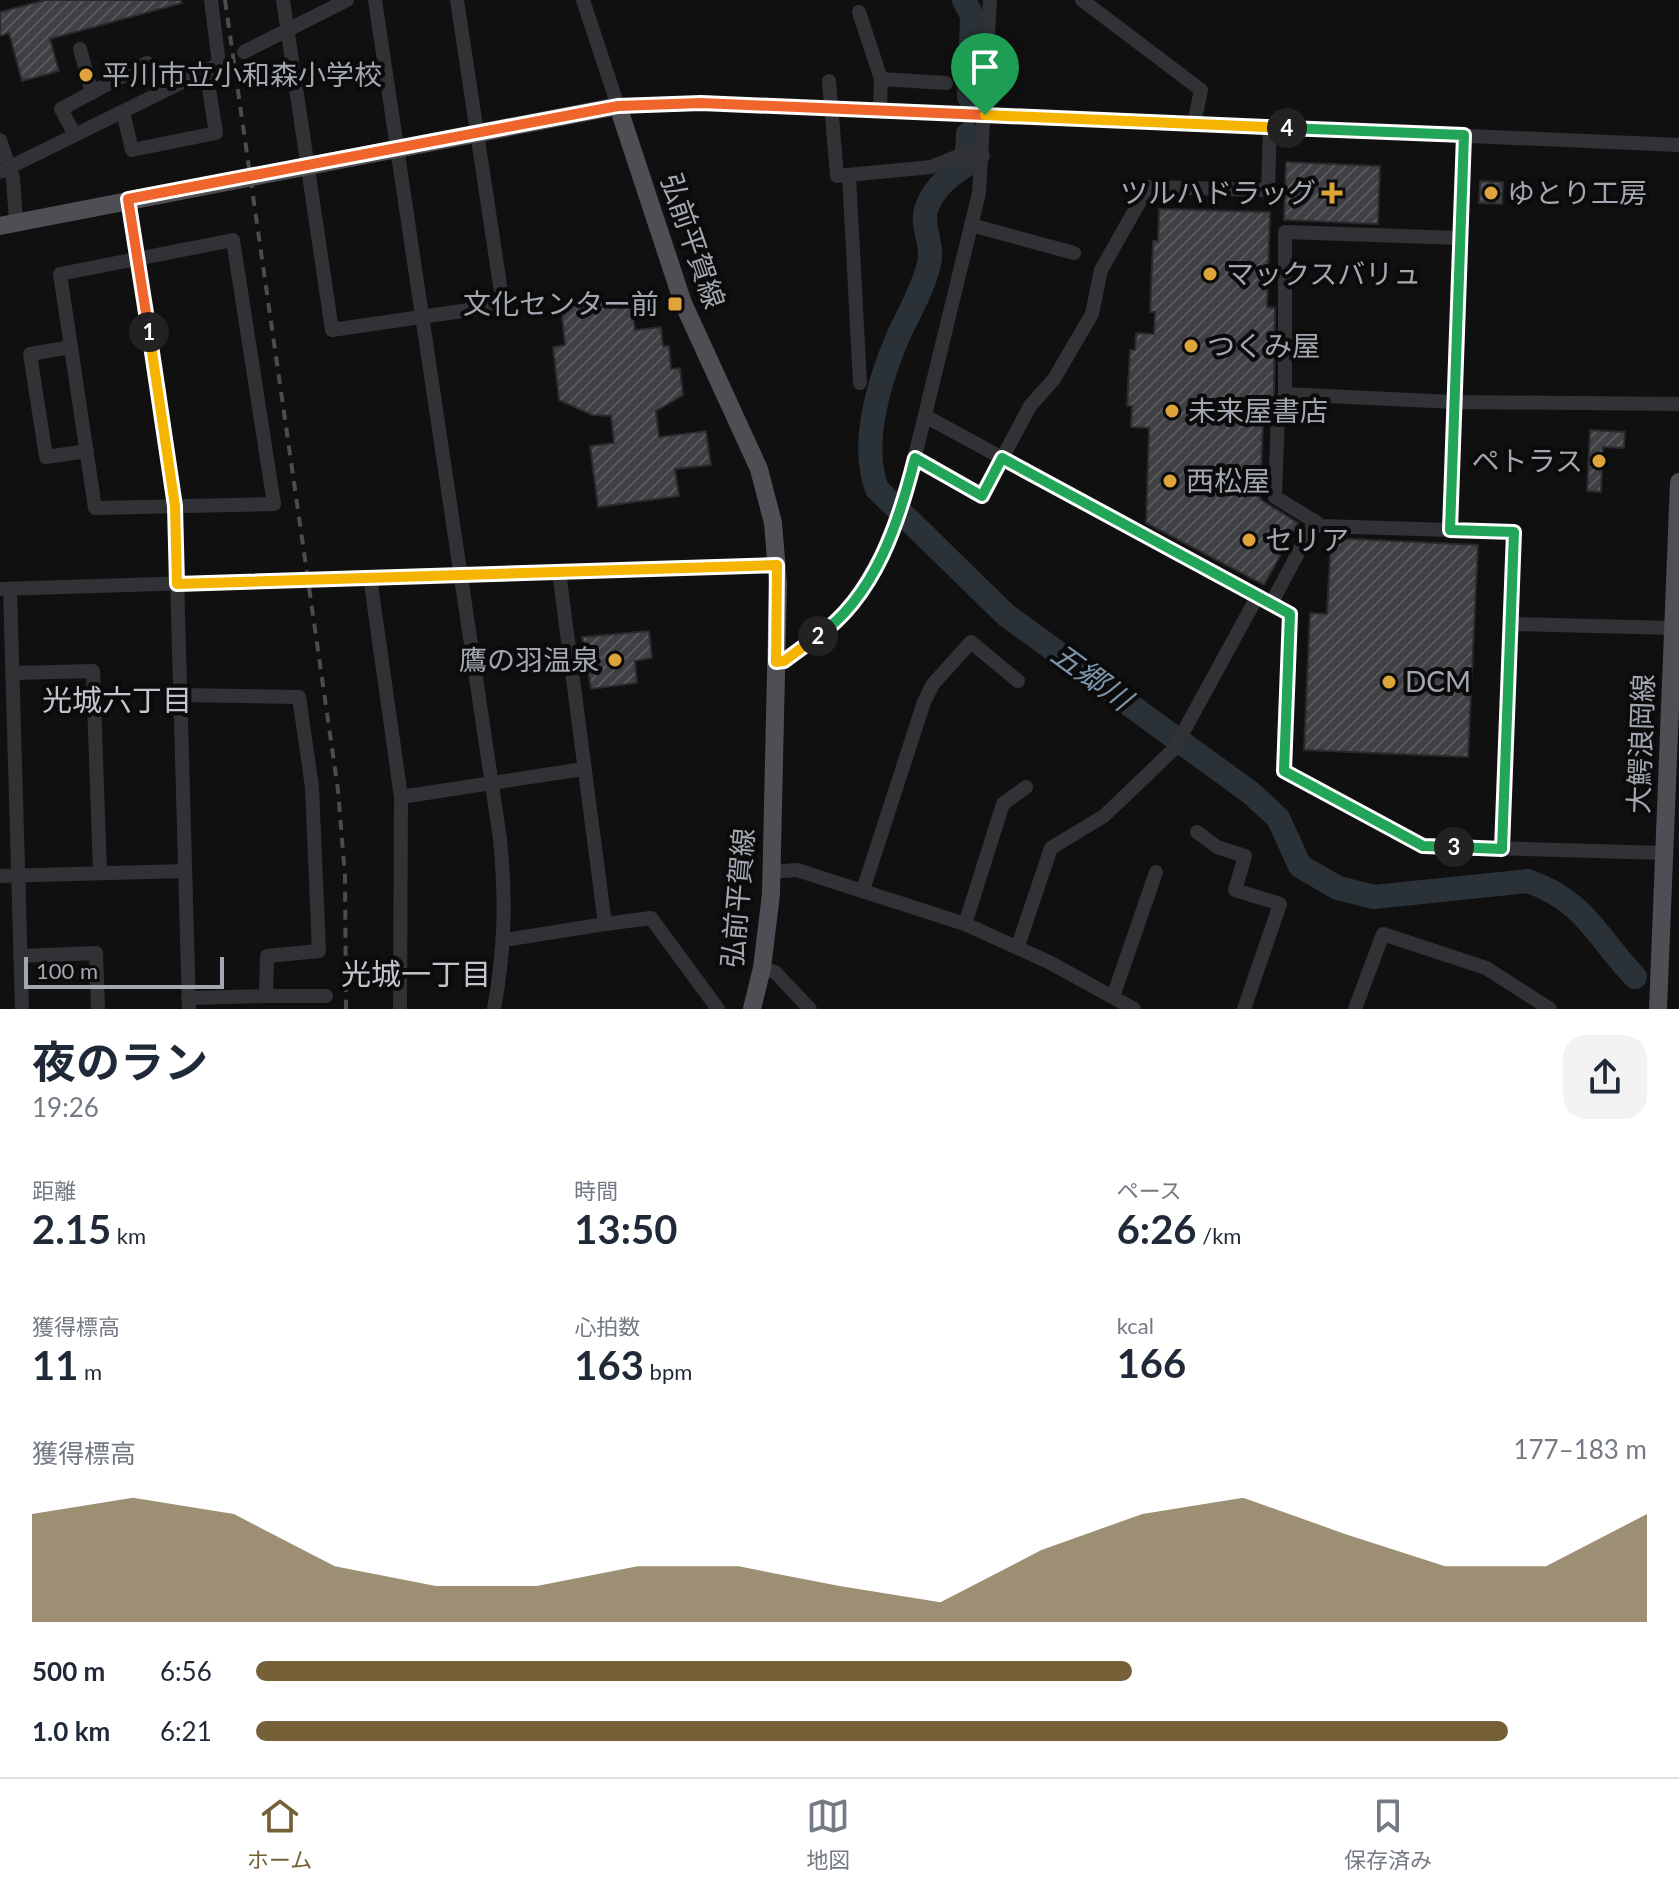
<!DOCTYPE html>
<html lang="ja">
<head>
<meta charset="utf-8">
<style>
	:root { --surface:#fff; --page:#f2f2f3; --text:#1f2937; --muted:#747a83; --line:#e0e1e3; --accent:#756038 }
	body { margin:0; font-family:Lato,"Noto Sans JP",sans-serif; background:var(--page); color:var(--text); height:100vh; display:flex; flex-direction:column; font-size:30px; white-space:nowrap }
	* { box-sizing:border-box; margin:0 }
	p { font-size:26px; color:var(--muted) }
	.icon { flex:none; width:44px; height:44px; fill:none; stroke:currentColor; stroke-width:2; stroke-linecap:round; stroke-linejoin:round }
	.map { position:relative; height:1009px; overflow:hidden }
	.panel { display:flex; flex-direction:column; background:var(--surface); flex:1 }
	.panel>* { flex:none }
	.scale { position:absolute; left:24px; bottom:20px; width:200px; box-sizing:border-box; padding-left:8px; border:4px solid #a2a7b0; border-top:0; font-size:22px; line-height:28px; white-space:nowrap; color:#a2a7b0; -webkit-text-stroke:6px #0b0b0c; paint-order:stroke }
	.pin { position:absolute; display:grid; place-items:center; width:68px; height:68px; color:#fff; margin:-82px -34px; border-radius:50% 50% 50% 0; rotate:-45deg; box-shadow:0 0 8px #0007 }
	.pin .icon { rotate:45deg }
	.km { position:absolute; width:40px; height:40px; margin:-20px; border-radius:50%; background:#222; color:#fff; font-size:22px; line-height:40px; text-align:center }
	.round { display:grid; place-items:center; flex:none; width:84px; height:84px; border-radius:24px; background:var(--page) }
	.summary { display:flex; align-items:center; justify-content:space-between; height:136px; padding:0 32px }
	h1 { font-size:44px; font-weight:700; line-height:60px }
	.metrics { display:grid; grid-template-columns:repeat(3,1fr); gap:12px; height:136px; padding:8px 32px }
	.metrics div { display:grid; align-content:center }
	.metrics b { font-size:40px; font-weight:700 }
	.metrics small { font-size:22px; font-weight:400 }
	.metrics p { font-size:22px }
	.chart { height:224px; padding:16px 32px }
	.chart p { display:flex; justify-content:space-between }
	.chart svg { width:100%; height:144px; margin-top:8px; fill:var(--accent); opacity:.7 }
	ul { padding:0 32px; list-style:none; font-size:26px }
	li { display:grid; grid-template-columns:128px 96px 1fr; align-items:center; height:60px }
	li i { height:20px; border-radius:10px; background:var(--accent) }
	.menu { display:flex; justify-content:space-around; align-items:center; height:112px; border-top:2px solid var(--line); background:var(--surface); font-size:22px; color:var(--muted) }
	.menu a { display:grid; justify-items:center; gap:4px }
	.menu .on { color:var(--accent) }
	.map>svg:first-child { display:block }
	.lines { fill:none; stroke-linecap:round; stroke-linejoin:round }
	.river { stroke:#2a3238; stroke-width:24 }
	.building { fill:url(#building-hatch); stroke:#2a2a2d; stroke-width:2 }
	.minor { stroke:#313235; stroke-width:14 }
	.major { stroke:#4d4f54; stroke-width:18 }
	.rail { stroke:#4a4c50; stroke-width:4; stroke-dasharray:10 8; stroke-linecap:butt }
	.split-1-casing { stroke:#fff; stroke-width:16 }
	.split-2-casing { stroke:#fff; stroke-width:16 }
	.split-3-casing { stroke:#fff; stroke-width:16 }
	.split-4-casing { stroke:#fff; stroke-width:16 }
	.split-5-casing { stroke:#fff; stroke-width:16 }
	.split-1 { stroke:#f0652b; stroke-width:10 }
	.split-2 { stroke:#f5b400; stroke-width:10 }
	.split-3 { stroke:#22a559; stroke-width:10 }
	.split-4 { stroke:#22a559; stroke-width:10 }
	.split-5 { stroke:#f5b400; stroke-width:10 }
	.poi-dot { fill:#dea43a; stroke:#0b0b0c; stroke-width:3 }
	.labels { text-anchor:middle; stroke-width:8; stroke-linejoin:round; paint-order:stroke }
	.poi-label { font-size:28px; fill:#a2a7b0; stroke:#0b0b0c; text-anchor:start }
	.street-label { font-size:28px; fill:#a2a7b0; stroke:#0b0b0c }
	.water-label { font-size:30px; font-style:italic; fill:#7c94a9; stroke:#0b0b0c }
	.neighbourhood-label { font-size:30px; fill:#c3c5cd; stroke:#0b0b0c }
</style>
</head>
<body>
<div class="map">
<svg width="1679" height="1009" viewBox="0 0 1679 1009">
	<defs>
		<pattern id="building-hatch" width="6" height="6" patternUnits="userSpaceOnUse" patternTransform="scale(2)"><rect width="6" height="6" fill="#3f4044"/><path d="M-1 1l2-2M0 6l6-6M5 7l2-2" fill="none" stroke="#58595c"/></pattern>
	</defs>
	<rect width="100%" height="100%" fill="#101011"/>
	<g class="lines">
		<g class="river">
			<path d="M964,0L972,16L969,97"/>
			<path d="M968,134L966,165C948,177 933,188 926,210C921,226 934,246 929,264C923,290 908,314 897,339C879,382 860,444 877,489L1006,615L1251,793L1278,818L1300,866L1338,888L1374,897L1528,881C1586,902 1596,936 1635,977"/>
		</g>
	</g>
	<g class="building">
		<path d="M45,0H181L182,3L50,39L59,71L22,81L9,33L0,36V12Z"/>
		<path d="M1286,162L1380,166L1378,224L1284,220Z"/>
		<path d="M1480,181L1503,182L1502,204L1479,203Z"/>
		<path d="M1159,209L1270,212L1267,307L1275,308L1274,394L1273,397H1264L1260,499L1298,523L1264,585L1146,523L1149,428L1131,427L1132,406H1127L1130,350H1135L1136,333L1154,334L1155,312H1150L1153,241H1158Z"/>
		<path d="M631,298L635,330L661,327L663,346H669L671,369L680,368L683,395L656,411L659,437L706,431L711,465L675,469L679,496L598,507L590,446L614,443L611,416L592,415L559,400L553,347L565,345L561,307Z"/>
		<path d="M1590,430L1625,432L1624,448L1603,447L1601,492L1587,491Z"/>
		<path d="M1331,538L1478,545L1468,757L1304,750L1310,613L1327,614Z"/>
		<path d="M649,631L652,658L635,661L637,683L591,689L582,637Z"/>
	</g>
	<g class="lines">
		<g class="minor">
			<path d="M283,0L332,330L503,305L457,0"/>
			<path d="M375,0L500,839C506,901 505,948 494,1009"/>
			<path d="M583,0L618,106L701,103L1679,145"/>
			<path d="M1082,0L1201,90L1194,124"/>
			<path d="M859,12L881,79L880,110"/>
			<path d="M80,49L92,93"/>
			<path d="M244,52L347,0"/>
			<path d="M881,79L946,83"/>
			<path d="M829,81L837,176L931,167L958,156H983"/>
			<path d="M123,112L132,150L216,133L206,70"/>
			<path d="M75,135L61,109L147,63L158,94"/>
			<path d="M0,140L13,178L16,222"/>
			<path d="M0,172L219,64L211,0"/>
			<path d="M849,175L860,383"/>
			<path d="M128,199L175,506L189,1009"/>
			<path d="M971,225L1074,253"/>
			<path d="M1460,238L1285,232V394L1278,413L1275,497L1322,526L1514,532L1502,849"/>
			<path d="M233,240L274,504L95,508L60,274Z"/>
			<path d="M71,347L30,354L46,457L87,451"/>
			<path d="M1285,394L1454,402L1679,404"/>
			<path d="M925,416L1290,614L1284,771L1423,846L1664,853"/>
			<path d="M915,458L982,496L1030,406L1054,379L1092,314L1101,270L1148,187L1268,190L1270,127"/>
			<path d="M1450,530L1464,135"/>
			<path d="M370,577L401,797L400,1009"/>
			<path d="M0,589L777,565"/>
			<path d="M10,589L22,1009"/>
			<path d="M1271,604L1315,521"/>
			<path d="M1510,624L1673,628"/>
			<path d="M776,662L784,661L835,624L851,607L880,557L904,501L979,193L990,0"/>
			<path d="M14,673L93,671L100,873"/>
			<path d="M180,695L299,697L312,787L319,951L267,956L266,996L188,998"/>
			<path d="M401,797L583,769"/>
			<path d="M1197,832L1217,847L1245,856L1235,890L1280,904L1244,1009"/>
			<path d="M771,872L797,870L965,924L1049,962L1134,1009"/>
			<path d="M0,876L185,871"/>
			<path d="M863,890L924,702L933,684L971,642L1018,681"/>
			<path d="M605,924L651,918L718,1009"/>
			<path d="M965,924L1003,804L1026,787"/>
			<path d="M505,940L605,924L559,572"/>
			<path d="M1018,946L1051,848L1104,816L1174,749L1257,597"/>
			<path d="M20,956L96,953L98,1009"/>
			<path d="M762,968L775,972L810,1009"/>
			<path d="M266,996H326"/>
			<path d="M1113,997L1156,872"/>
			<path d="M1355,1009L1383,934L1486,968L1550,1009"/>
		</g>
		<g class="major">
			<path d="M0,226L618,106L683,303L759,469L773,523L778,584L771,894L762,968L752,1009"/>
			<path d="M1658,1009L1679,482"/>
		</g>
		<path class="rail" d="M225,0L338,790L345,876L346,1009"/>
	</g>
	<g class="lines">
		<g class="split-1-casing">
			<path id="split-1" d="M149,332L128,199L618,106L701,103L985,115"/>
		</g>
		<g class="split-2-casing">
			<path id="split-2" d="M149,332L175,506L177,584L777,565L776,662L784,661L818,636"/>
		</g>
		<g class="split-3-casing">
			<path id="split-3" d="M818,636C875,596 899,522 915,458L982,496L1002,458L1290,614L1284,771L1423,846L1454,847"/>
		</g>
		<g class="split-4-casing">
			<path id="split-4" d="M1287,128L1464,135L1450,530L1514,532L1502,849L1454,847"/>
		</g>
		<g class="split-5-casing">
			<path id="split-5" d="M985,115L1287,128"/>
		</g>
		<use href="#split-1" class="split-1"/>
		<use href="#split-2" class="split-2"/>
		<use href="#split-3" class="split-3"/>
		<use href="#split-4" class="split-4"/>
		<use href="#split-5" class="split-5"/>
	</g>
	<g class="poi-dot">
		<circle cx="86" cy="75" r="8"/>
		<path d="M1328 181h8v8h8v8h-8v8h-8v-8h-8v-8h8z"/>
		<circle cx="1491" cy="193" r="8"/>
		<circle cx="1210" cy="274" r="8"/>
		<rect x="667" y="296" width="16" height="16" rx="4"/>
		<circle cx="1191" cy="346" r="8"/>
		<circle cx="1172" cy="411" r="8"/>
		<circle cx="1599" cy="461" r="8"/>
		<circle cx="1170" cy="481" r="8"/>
		<circle cx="1249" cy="540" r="8"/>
		<circle cx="615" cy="660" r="8"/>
		<circle cx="1389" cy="682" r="8"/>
	</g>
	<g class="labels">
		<g class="poi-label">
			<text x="102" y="85">平川市立小和森小学校</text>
			<text x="1316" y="203" text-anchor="end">ツルハドラッグ</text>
			<text x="1507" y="203">ゆとり工房</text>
			<text x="1226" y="284">マックスバリュ</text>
			<text x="659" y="314" text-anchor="end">文化センター前</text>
			<text x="1207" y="356">つくみ屋</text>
			<text x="1188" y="421">未来屋書店</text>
			<text x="1583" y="471" text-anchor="end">ペトラス</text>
			<text x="1186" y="491">西松屋</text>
			<text x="1265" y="550">セリア</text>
			<text x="599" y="670" text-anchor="end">鷹の羽温泉</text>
			<text x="1405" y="692">DCM</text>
		</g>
		<g class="street-label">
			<text transform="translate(693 241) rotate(71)" y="10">弘前平賀線</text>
			<text transform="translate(1641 744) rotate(-88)" y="10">大鰐浪岡線</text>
			<text transform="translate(738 898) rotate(-85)" y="10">弘前平賀線</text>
		</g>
		<g class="water-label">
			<text transform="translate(1091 677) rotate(36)" y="10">五郷川</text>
		</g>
		<g class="neighbourhood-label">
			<text x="117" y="711">光城六丁目</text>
			<text x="416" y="985">光城一丁目</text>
		</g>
	</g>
</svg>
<div class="scale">100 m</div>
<div class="pin" style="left:985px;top:115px;background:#1e9e55"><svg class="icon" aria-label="arrive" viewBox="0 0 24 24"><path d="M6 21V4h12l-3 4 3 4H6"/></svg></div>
<b class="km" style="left:149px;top:332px">1</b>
<b class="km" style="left:818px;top:636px">2</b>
<b class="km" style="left:1454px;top:847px">3</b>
<b class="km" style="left:1287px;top:128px">4</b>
</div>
<section class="panel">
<div class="summary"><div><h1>夜のラン</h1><p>19:26</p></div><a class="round"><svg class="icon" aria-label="share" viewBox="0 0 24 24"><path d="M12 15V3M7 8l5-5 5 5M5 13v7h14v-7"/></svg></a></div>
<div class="metrics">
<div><p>距離</p><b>2.15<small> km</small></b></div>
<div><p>時間</p><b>13:50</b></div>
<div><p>ペース</p><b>6:26<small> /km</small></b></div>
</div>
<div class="metrics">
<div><p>獲得標高</p><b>11<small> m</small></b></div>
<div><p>心拍数</p><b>163<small> bpm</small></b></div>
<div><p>kcal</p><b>166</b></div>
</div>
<div class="chart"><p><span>獲得標高</span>177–183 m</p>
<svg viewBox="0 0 160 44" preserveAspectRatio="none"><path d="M0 44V11L10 6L20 11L30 27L40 33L50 33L60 27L70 27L80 33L90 38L100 22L110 11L120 6L130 17L140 27L150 27L160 11V44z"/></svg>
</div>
<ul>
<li><b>500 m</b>6:56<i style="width:63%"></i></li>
<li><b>1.0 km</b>6:21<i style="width:90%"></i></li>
</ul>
</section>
<nav class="menu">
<a class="on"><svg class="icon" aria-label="home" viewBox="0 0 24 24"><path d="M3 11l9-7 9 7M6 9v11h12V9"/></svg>ホーム</a>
<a><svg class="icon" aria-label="map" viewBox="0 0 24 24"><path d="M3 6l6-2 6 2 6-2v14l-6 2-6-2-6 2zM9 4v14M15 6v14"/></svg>地図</a>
<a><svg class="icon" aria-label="saved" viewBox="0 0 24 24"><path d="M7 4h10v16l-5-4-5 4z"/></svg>保存済み</a>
</nav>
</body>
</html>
